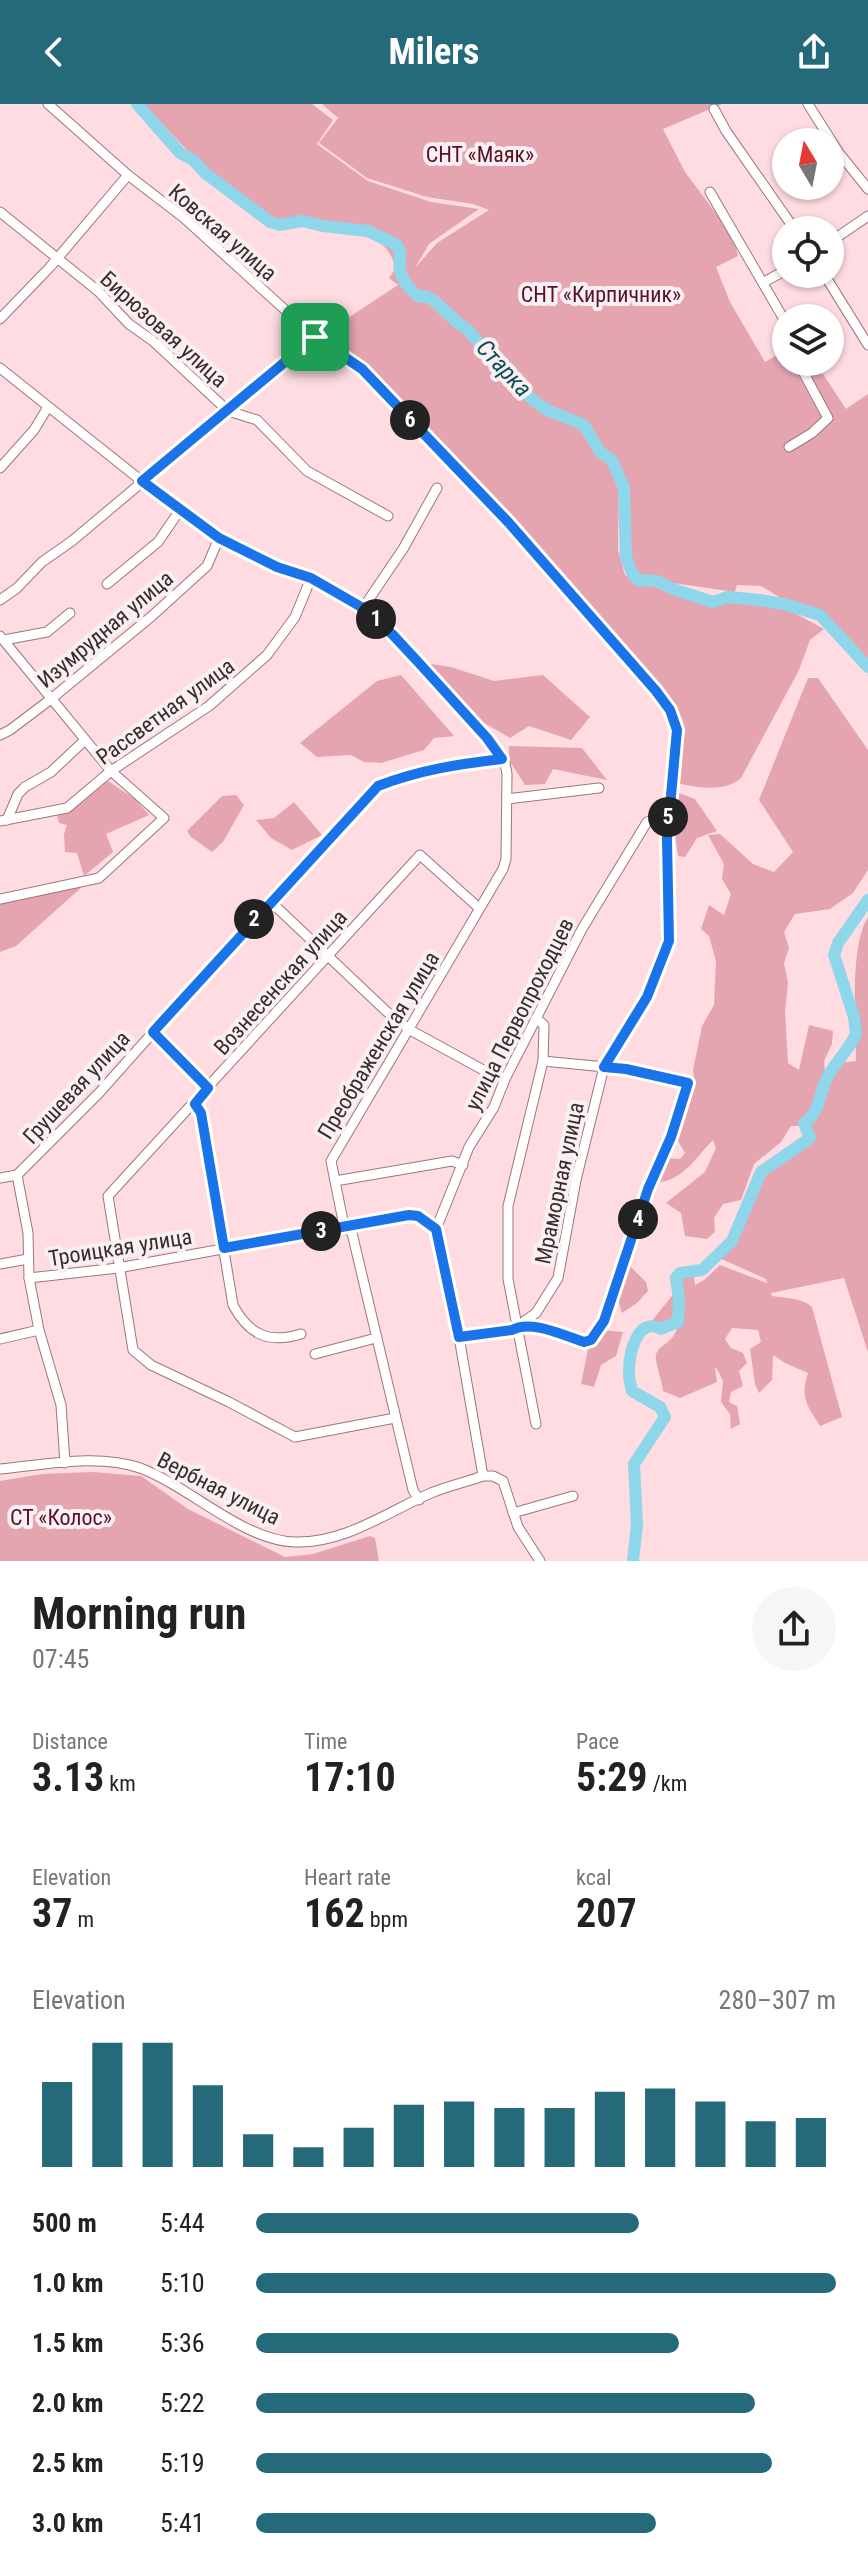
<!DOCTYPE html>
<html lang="en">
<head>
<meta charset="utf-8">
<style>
	:root { --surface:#fff; --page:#f6f6f6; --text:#222; --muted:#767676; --accent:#256a7a }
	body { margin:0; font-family:"Roboto Condensed",sans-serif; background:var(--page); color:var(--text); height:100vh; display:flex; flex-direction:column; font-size:30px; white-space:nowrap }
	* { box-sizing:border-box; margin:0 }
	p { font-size:26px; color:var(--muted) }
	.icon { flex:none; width:44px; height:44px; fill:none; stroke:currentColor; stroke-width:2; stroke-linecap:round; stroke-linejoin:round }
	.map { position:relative; height:1457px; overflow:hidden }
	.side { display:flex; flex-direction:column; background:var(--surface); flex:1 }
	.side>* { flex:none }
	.needle { width:52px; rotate:350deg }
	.tools { position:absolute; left:772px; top:24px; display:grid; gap:16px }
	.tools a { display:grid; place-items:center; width:72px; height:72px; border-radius:50%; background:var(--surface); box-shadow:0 2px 6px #0004; font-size:40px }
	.pin { position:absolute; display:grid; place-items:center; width:68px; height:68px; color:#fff; margin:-34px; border-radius:16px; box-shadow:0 4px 12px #0006 }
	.km { position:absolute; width:40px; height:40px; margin:-20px; border-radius:50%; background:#222; color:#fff; font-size:22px; line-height:40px; text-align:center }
	.round { display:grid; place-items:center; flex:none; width:84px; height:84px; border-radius:42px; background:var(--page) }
	.summary { display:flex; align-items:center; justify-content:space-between; height:136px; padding:0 32px }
	h1 { font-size:44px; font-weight:700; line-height:60px }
	.metrics { display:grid; grid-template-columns:repeat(3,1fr); gap:12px; height:136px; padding:8px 32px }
	.metrics div { display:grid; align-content:center }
	.metrics b { font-size:40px; font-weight:700 }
	.metrics small { font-size:22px; font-weight:400 }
	.metrics p { font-size:22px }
	.chart { height:224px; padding:16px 32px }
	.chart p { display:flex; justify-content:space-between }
	.chart svg { width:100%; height:144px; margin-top:8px; stroke:var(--accent); stroke-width:6 }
	ul { padding:0 32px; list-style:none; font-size:26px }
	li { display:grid; grid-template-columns:128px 96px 1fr; align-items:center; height:60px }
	li i { height:20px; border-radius:10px; background:var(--accent) }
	header { display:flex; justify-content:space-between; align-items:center; height:104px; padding:0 32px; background:var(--accent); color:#fff; font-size:36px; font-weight:700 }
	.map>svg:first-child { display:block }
	.green { fill:#e4a5b1 }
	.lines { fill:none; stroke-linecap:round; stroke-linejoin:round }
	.river { stroke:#8ed6e9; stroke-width:12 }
	.minor-casing { stroke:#9d767d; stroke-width:11 }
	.minor { stroke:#fff; stroke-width:9 }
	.route-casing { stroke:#fff; stroke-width:16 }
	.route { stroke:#1a73e8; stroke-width:10 }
	.labels { text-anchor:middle; stroke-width:8; stroke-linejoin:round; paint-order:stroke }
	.park-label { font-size:22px; fill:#5a1029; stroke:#f9f0f2 }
	.street-label { font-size:22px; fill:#3b2b2e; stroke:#f9f0f2 }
	.water-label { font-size:24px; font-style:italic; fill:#0b4c5a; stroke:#f9f0f2 }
</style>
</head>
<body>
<header><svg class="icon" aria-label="back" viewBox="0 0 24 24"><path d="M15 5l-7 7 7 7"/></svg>Milers<svg class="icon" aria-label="share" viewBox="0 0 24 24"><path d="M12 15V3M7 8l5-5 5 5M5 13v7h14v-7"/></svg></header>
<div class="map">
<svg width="868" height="1457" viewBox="0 0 868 1457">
	<rect width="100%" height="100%" fill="#fedce1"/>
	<g class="green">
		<path d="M144,0H312L333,16L317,40L368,77L431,98L479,105L429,140L415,164L437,139L489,106L473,100L427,93L367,74L319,39L338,14L322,0H722L663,25L685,68L733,132L738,152L716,163L730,198L765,258L786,246V258H815L846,305L868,290V565L831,525L761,482L737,481L735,488L673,479V485L657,477L638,476L632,469L626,453L624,385L612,356L600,348L584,321L577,319L583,322L599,348L611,357L616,366L619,379L618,445L625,471L643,480L689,492L712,501L729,497L787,505L824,525L810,536L799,566L741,674C725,689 695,683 675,679L672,603L366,264L322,231L398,181L389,174L395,165C389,127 351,129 319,126L317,119C298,114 287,121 271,116L206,67Z"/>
		<path d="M425,559L451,563L494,577L543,571L590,613L571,636L529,622L510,634L479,616Z"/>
		<path d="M401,571L454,632L434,634L424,646L381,659L364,658L351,651L317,653L300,639L377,577Z"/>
		<path d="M808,574H818L868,646V766L853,789L830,805L795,810L784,828L789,844L784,859L788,879L785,907L788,959L799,966L809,921L833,927L832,940L824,957L825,968L815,994L817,1000L798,1022H791L781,1038L754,1060L741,1096L723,1100L714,1114L715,1128L707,1135L685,1132L681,1109L666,1099L705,1068L716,1044L713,1036C698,1051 683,1076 660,1078L668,1054L680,1055L685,1049L678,1037L694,973L693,966L702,922L714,901L716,857L709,832L701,825L709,801L724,811L731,790L722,775L724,760L708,731L720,730L753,760L774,768L793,748L759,696Z"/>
		<path d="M509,642L582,644L607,676L553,665L545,680L525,681L509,656Z"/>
		<path d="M108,677L135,695L149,711L106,730L113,748L84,772L77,749L65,748L64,730L67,721L59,719L57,711L71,707Z"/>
		<path d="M676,688L695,695L717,727L697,734L685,753L678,752L672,707Z"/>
		<path d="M236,691L244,701L223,738L212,748L191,733L187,727L222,692Z"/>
		<path d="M294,698L322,731L292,746L271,734L256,716L274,714Z"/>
		<path d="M83,782L16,842L0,848V799Z"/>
		<path d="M868,813V1248L844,1174L771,1189L772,1192C785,1194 803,1194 812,1203L842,1313L820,1322C807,1302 800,1293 808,1269L785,1259L773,1251L772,1276L759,1289L755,1280L750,1245L761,1238L758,1226L732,1224L725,1235L731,1244L743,1249L747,1259L739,1267L743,1282L731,1288L729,1298L737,1302L740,1320L731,1325L730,1310L721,1298L723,1277L717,1265L715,1264L717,1278L680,1294L663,1287C662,1276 654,1256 656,1250C659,1243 665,1241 670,1236C683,1223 684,1197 677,1181L681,1171L693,1168L695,1181L704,1176L720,1161L767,1179L766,1175L717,1153L733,1140L742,1118L741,1115L761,1068L809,1034L804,1019C817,1011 816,1003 820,990C824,978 830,969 838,959L856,957C856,920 849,844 868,813Z"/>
		<path d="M630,1162L646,1178L648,1187L637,1199L622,1209L616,1190L624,1178Z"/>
		<path d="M675,1188L678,1195V1217L661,1224L651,1218Z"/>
		<path d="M601,1226L623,1228L616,1252L601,1261L594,1283L581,1280L588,1245Z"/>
		<path d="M92,1368L141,1372L188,1405L285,1453L313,1450L370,1432L375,1434L379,1457H0V1377L42,1370Z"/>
	</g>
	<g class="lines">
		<g class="river">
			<path d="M137,0L180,49L193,56L205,69L270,118L280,121L302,117L323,122L368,127L397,141C403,151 398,156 400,166C402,176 411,187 419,193L425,192L433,196L458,219L467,225L480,240L496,252L522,280L528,292L547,306L584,321L600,348L612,356L624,384L626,453L632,469L638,476L657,477L673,485L713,498L728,493L760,496L784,500L820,511L868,563"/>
			<path d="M633,1457L637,1420L634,1360L665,1313L660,1303L632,1287C631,1281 628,1274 629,1268C629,1250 637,1212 661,1225L678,1218L679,1195L676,1174L680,1169L702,1166L732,1137L761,1068L810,1034L804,1019C821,1008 818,991 827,974C835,958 849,946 856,930L854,913L834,851L838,839L868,796"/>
		</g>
		<g class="minor-casing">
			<g id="minor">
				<path d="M48,0L128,71L184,114L315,233L362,265L509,419L656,587L670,606L677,626L667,735L669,837L647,893L604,963L576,1076L558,1174L536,1209L512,1226L459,1233"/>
				<path d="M808,0L839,49L868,85"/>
				<path d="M714,5L726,27L795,126"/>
				<path d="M710,88L786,219"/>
				<path d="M0,108L98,187L129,220L153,237L228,307L257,316L307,367L388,412"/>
				<path d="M830,138L868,112"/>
				<path d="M824,170L868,241"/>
				<path d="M764,178L786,166"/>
				<path d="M0,215L50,163L128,71"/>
				<path d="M0,264L153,386L219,434L277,463L320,479L363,504L378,517L487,634L505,659L507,670L506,755L503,765L331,1057L344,1122L352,1129L413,1386L419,1396"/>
				<path d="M789,343L812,329L828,314L798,258"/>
				<path d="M0,364L34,326L48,303"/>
				<path d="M107,480L158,438L180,406"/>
				<path d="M0,496L17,484L42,458L72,437L315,233"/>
				<path d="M363,504L403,445L437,384"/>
				<path d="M0,532L111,667L164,714L99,774L0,795"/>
				<path d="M4,536L47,528L70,509"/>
				<path d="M0,631L10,626L51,595L152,512L207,462L219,434"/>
				<path d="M507,695L599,684"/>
				<path d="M7,716L18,690L25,683L51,668L85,636"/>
				<path d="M0,717L67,704L111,667L209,602L267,551L295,513L311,474"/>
				<path d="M270,797L386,907L410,926L487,968L505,975"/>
				<path d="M153,928L208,984"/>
				<path d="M195,1000L201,1009L233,1201C249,1231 269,1240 301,1230"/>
				<path d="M17,1071L28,1129L29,1174L39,1226L61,1301L65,1359"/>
				<path d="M0,1074L17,1071L99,989L270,797L378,682L412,669L443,662L502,655"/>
				<path d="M335,1077L452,1057L463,1061"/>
				<path d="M436,1125L469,1043L494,1003L505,975L582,825L647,718L668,709"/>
				<path d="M0,1160L28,1155"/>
				<path d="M29,1174L118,1164L409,1111L418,1112L436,1125L459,1233L483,1372"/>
				<path d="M517,1223H535L584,1238L591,1236L600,1224L648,1085L671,1033L688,979L626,965L543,957"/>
				<path d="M0,1235L39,1226"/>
				<path d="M315,1250L376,1234"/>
				<path d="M395,1314L295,1333L229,1298L151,1261L133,1246L108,1092L420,751L479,804"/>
				<path d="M536,1320L508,1175V1102L543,957L544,921L537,915"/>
				<path d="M0,1365C44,1361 97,1349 140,1364C189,1382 242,1436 294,1438C344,1440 387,1408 431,1389C448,1382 466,1378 483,1372H493L503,1377L518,1423L540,1457"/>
				<path d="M513,1409L573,1392"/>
			</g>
		</g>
		<use href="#minor" class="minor"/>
	</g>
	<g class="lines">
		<g class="route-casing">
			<path id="route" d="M315,233L362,265L509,419L656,587L670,606L677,626L667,735L669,837L647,893L604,963L626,965L688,979L671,1033L648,1085L604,1217L591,1236L584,1238C565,1232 531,1215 512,1226L459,1233L436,1125L418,1112L409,1111L224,1144L201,1009L195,1000L208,984L153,928L378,682C419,666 459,660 502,655L487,634L419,559L393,531L363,504L311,474L277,463L219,434L142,377Z"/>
		</g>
		<use href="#route" class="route"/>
	</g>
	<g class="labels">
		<g class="park-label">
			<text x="480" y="58">СНТ «Маяк»</text>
			<text x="601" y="198">СНТ «Кирпичник»</text>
			<text x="61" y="1421">СТ «Колос»</text>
		</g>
		<g class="street-label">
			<text transform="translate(223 128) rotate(41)" y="8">Ковская улица</text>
			<text transform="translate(164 225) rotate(42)" y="8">Бирюзовая улица</text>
			<text transform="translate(105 525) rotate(-40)" y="8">Изумрудная улица</text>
			<text transform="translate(165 607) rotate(-36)" y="8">Рассветная улица</text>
			<text transform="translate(280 878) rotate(-48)" y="8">Вознесенская улица</text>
			<text transform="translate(519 910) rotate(-63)" y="8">улица Первопроходцев</text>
			<text transform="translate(378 941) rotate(-59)" y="8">Преображенская улица</text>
			<text transform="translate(76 983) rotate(-47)" y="8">Грушевая улица</text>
			<text transform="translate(559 1079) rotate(-78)" y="8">Мраморная улица</text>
			<text transform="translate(120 1143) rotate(-9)" y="8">Троицкая улица</text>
			<text transform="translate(219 1384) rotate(27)" y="8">Вербная улица</text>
		</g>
		<g class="water-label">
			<text transform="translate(504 264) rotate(47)" y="8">Старка</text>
		</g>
	</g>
</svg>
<div class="tools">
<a><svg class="needle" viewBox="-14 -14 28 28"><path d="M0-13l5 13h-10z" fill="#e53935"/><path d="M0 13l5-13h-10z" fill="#767676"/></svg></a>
<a><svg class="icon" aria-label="locate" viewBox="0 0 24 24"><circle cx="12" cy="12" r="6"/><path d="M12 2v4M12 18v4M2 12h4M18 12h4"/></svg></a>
<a><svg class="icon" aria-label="layers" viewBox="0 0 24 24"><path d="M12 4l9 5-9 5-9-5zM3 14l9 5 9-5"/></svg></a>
</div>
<div class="pin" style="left:315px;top:233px;background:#1e9e55"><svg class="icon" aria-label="arrive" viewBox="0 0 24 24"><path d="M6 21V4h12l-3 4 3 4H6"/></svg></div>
<b class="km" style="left:376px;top:515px">1</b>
<b class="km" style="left:254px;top:815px">2</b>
<b class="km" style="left:321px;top:1127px">3</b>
<b class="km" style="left:638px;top:1115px">4</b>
<b class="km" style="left:668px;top:713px">5</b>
<b class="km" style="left:410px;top:316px">6</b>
</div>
<section class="side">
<div class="summary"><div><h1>Morning run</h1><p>07:45</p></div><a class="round"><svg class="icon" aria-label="share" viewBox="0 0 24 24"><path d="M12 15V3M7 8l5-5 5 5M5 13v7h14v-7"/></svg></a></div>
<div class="metrics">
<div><p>Distance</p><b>3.13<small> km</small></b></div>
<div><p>Time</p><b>17:10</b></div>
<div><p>Pace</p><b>5:29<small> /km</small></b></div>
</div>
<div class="metrics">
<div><p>Elevation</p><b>37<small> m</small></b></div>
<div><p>Heart rate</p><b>162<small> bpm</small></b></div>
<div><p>kcal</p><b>207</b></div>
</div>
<div class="chart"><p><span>Elevation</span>280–307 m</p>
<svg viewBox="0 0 160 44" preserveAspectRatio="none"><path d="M5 44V18M15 44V6M25 44V6M35 44V19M45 44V34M55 44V38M65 44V32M75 44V25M85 44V24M95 44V26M105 44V26M115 44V21M125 44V20M135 44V24M145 44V30M155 44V29"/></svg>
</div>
<ul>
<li><b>500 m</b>5:44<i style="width:66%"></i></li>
<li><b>1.0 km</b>5:10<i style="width:100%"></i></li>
<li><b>1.5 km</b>5:36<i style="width:73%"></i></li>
<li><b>2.0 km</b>5:22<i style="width:86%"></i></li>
<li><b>2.5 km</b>5:19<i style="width:89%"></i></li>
<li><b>3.0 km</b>5:41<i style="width:69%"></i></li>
</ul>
</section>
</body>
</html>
